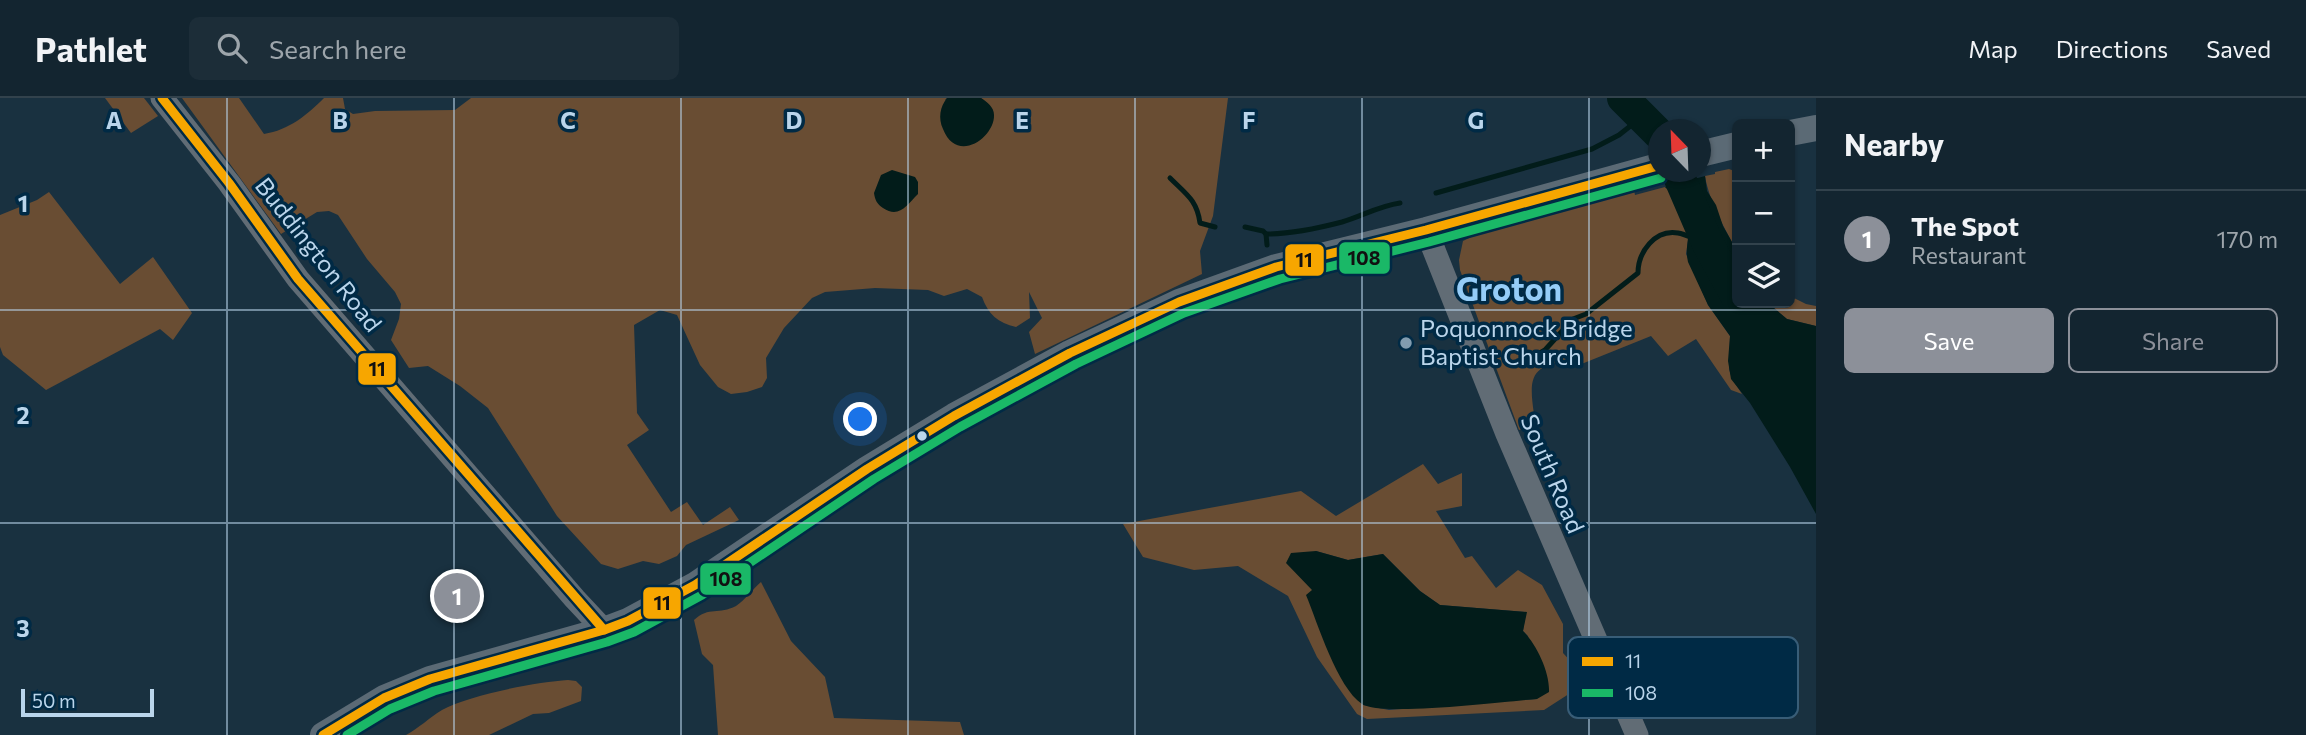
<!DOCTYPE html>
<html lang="en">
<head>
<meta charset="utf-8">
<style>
  :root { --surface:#132530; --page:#1c2d38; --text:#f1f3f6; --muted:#9da5ab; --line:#32424c; --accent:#8c9099 }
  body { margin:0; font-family:Commissioner,sans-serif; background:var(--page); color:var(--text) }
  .controls { position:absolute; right:21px; top:21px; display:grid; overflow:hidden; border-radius:10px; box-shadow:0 2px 5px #0004 }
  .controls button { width:63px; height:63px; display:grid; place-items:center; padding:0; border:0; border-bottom:2px solid var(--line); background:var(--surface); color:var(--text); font:35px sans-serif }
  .compass { position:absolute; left:1648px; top:21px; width:63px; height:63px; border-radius:50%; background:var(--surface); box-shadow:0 2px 5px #0004; rotate:337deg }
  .scale { position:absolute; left:21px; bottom:18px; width:133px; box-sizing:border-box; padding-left:7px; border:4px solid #bad5eb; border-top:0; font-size:19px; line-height:24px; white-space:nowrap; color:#bad5eb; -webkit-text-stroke:5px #002a45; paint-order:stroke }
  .you { position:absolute; left:861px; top:322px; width:24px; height:24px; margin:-18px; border:5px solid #fff; border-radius:50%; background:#1a73e8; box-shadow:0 0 0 10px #1a73e833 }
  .badge { display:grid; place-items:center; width:46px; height:46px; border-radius:50%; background:var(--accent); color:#fff; font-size:23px; font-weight:700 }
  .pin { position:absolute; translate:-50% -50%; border:4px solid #fff; box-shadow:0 2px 7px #0006 }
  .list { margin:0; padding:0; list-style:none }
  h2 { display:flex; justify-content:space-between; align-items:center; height:91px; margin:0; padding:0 28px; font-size:30px }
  h2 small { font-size:23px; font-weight:400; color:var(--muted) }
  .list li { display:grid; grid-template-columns:46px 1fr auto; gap:21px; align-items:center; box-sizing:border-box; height:98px; padding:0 28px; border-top:2px solid var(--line) }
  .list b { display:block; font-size:26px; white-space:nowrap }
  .list p { margin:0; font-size:23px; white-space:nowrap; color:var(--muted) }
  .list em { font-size:23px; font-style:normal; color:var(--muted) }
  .actions { display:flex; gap:14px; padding:21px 28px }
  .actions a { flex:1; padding:16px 0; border:2px solid var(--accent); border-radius:10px; text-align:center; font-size:24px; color:var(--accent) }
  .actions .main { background:var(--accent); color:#fff }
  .icon { flex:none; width:38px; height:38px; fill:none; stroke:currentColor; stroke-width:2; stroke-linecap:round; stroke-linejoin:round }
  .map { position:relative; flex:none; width:1816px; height:637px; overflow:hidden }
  header { display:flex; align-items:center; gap:42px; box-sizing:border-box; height:98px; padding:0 35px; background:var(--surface); border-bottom:2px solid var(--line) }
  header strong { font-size:33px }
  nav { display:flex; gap:38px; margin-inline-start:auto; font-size:24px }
  .search { width:490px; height:63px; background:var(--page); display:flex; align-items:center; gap:18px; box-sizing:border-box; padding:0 24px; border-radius:10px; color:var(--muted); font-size:26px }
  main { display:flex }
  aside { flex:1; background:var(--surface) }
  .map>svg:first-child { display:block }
  .green { fill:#694d33; fill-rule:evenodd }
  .water { fill:#021c1a }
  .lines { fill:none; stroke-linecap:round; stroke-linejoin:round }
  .stream { stroke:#021c1a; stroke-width:5 }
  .river { stroke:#021c1a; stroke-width:32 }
  .secondary { stroke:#616c75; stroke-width:23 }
  .primary { stroke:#5b6a75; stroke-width:26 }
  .bus-1-casing { stroke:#002a45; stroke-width:14 }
  .bus-2-casing { stroke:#002a45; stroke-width:14 }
  .bus-1 { stroke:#f7a600; stroke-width:9 }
  .bus-2 { stroke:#1ab867; stroke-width:9 }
  .grid { fill:none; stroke:#bad5eb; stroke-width:2; stroke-opacity:0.55 }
  .poi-dot { fill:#829caf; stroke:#002a45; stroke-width:2.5 }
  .bus-dot { fill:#bad5eb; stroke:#002a45; stroke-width:2.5 }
  .labels { text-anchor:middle; stroke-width:7; stroke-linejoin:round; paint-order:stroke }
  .street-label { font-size:24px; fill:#bad5eb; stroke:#002a45 }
  .poi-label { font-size:24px; fill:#bad5eb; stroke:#002a45; text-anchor:start }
  .district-label { font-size:32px; font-weight:bold; fill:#95cdf8; stroke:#002a45 }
  .key { fill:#002a45; stroke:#385d77; stroke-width:2 }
  .key-label { font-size:19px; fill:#bad5eb }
  .grid-label { font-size:23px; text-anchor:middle; font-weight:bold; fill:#bad5eb; stroke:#002a45; stroke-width:7; stroke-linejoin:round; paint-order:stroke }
  .line-badge { stroke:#002a45; stroke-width:2.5 }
  .pale-badge-label { font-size:19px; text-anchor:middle; font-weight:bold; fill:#111 }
</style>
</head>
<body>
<header>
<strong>Pathlet</strong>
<div class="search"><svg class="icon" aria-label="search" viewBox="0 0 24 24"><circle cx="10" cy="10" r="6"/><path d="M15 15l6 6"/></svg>Search here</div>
<nav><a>Map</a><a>Directions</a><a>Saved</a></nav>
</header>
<main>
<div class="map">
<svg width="1816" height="637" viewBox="0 0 1816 637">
  <rect width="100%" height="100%" fill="#193140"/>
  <!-- green -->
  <g class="green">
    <path d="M105 0H144L158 18 131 35Z"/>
    <path d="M182 0H239L264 36C289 32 307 17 324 0H343L345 11 353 16 375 13 455 12 471 0H947L945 2 990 30C995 15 993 9 981 0H1228L1213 118 1200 153 1202 176 1035 256 1029 234 1042 220 1029 194 1030 220 1016 229C998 225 988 216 982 199L967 191 944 198 928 192 875 190 825 194 812 200 784 230 766 260 767 280 762 289 747 294 731 296 718 289 700 267 677 217 660 212 634 227 637 315 649 332 627 347 671 414 687 404 703 427 730 409 739 422 686 447 677 458 659 466 643 463 618 471 601 466 557 418 488 310 460 288 428 268 409 270 391 242 399 221 401 206 395 194 367 161 338 117 329 113 317 114 281 136Z"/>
    <path d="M1729 71 1737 74V153C1725 131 1709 103 1705 78L1715 76V74Z"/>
    <path d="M1665 89 1679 100 1686 115 1689 136 1686 156 1708 207 1730 238 1729 271 1732 281 1742 296 1731 292 1696 241 1668 258 1651 238 1579 267 1573 261C1532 268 1528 276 1534 316L1526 330 1519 332 1460 172 1459 162 1463 143 1495 127 1634 92 1635 97Z"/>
    <path d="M49 94 120 186 153 159 192 215 173 242 160 231 46 292 3 257 0 249V117L37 102Z"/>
    <path d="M1790 198 1806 206 1816 208V228L1787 221 1768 205H1790Z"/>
    <path d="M1423 366 1438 386 1462 375V408L1436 413 1465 460 1472 458 1496 490 1518 472 1542 487 1563 526V555L1589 583 1544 612 1367 621 1357 616 1317 559 1288 498 1238 468 1194 472 1143 459 1123 426 1301 393 1336 418ZM1316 453 1348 462 1383 456 1420 493 1440 507 1526 514 1523 533 1528 538 1537 601 1389 612 1363 607 1312 493Z"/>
    <path d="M761 484 791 543 825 579 834 620 960 624 964 637H718L713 567 702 556 694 522C709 508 719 517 736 508 745 502 753 491 761 484Z"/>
    <path d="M568 582 576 583 582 589 581 603 549 615 533 616 489 637H406C419 630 429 620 442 612 469 597 536 584 568 582Z"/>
  </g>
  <!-- water -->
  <g class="water">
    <path d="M947 0H981C987 4 994 9 994 17 995 39 957 67 943 31 938 20 940 9 947 0Z"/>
    <path d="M892 72 915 79 918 84V96C907 107 899 121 883 110 877 106 875 102 874 95L881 77Z"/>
    <path d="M1705 78 1707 93 1716 107 1723 128 1737 153V205H1768L1787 221 1816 228V416L1790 369 1750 305 1731 281 1728 263 1730 238 1708 207 1688 164C1686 155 1687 149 1688 140 1691 118 1681 102 1665 89Z"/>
    <path d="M1316 453 1348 462 1383 456 1420 493 1440 507 1527 514 1523 533C1537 547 1550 575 1549 594L1537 601C1508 603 1381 619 1362 606 1337 589 1318 526 1306 497L1312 492 1286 465 1291 455Z"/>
  </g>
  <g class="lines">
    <!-- stream -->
    <g class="stream">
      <path d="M1170 80C1186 96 1197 102 1200 125L1215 129"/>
      <path d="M1436 95 1592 51 1619 37 1643 18"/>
      <path d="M1245 129 1263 133 1266 136C1290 136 1319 130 1342 124 1362 118 1379 108 1400 105"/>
      <path d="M1266 136 1267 147"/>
      <path d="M1533 259 1545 252 1573 221 1586 216 1638 175C1638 154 1655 131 1678 135 1684 136 1690 139 1695 141"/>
    </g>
    <!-- river -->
    <g class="river">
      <path d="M1623 0 1658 35"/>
      <path d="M1677 74 1708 146 1737 199"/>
    </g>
    <!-- secondary -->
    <g class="secondary">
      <path d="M162 0 229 85 298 181 575 501 604 532"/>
      <path d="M1426 132 1507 336 1637 637"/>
    </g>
    <!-- primary -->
    <g class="primary">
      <path d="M1790 35 1816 30"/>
      <path d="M1700 56 1737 47"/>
      <path d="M323 637 384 600 430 581 604 532 628 523 695 487 867 371 954 318 1070 255 1179 204 1276 169 1426 132 1658 68"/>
    </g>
    <!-- bus-1 casing -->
    <g class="bus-1-casing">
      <g id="bus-1">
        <path d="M162 0 229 85 298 181 604 532"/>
        <path d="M323 637 384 600 430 581 604 532 628 523 695 487 867 371 954 318 1070 255 1179 204 1276 169 1426 132 1658 68"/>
      </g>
    </g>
    <!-- bus-2 casing -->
    <g class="bus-2-casing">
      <path id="bus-2" d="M347 637 390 611 434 593 607 544 634 534 702 497 874 381 960 329 1076 266 1184 215 1280 181 1429 144 1661 80"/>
    </g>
    <!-- bus-1 -->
    <use href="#bus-1" class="bus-1"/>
    <!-- bus-2 -->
    <use href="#bus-2" class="bus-2"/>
  </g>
  <!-- grid -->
  <path class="grid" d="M227 0V637M454 0V637M681 0V637M908 0V637M1135 0V637M1362 0V637M1589 0V637M0 212H1816M0 425H1816"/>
  <!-- markers -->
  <circle class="poi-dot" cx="1406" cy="245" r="7"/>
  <circle class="bus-dot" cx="922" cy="338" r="6"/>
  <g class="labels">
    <!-- street labels -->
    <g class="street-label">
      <text transform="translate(318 157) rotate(52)" y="8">Buddington Road</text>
      <text transform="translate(1552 376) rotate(67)" y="8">South Road</text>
    </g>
    <!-- poi labels -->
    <g class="poi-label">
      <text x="1420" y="239">Poquonnock Bridge<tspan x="1420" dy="28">Baptist Church</tspan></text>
    </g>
    <!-- district labels -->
    <g class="district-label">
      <text x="1509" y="203">Groton</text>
    </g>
  </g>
  <!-- legend -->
  <rect x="1568" y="539" width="230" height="81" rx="10" class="key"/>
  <rect x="1582" y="559" width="31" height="9" fill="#f7a600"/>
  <rect x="1582" y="591" width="31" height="8" fill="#1ab867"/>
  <g class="key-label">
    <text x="1625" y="570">11</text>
    <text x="1625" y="602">108</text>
  </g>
  <g class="grid-label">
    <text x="114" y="31">A</text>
    <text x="340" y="31">B</text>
    <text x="568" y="31">C</text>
    <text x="794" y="31">D</text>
    <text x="1022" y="31">E</text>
    <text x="1249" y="31">F</text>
    <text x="1476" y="31">G</text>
    <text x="23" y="114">1</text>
    <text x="23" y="326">2</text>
    <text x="23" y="539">3</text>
  </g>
  <g class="line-badge">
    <rect x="1338" y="143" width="53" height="34" rx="7" fill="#1ab867"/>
    <rect x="1284" y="145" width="41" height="34" rx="7" fill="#f7a600"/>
    <rect x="357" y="254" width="40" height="34" rx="7" fill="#f7a600"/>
    <rect x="699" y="464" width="53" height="34" rx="7" fill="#1ab867"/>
    <rect x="642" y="488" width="40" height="34" rx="7" fill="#f7a600"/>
  </g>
  <g class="pale-badge-label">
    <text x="1364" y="167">108</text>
    <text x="1304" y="169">11</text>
    <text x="377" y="278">11</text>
    <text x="726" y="488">108</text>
    <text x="662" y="512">11</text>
  </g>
</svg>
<div class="controls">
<button>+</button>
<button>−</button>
<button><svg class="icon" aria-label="layers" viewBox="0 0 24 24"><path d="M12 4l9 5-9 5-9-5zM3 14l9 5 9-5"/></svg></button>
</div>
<svg class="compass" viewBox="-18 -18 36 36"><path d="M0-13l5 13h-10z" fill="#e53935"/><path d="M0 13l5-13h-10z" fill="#9da5ab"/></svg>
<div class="scale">50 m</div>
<div class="you"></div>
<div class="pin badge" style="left:457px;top:498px">1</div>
</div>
<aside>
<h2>Nearby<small></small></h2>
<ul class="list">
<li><span class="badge">1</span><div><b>The Spot</b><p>Restaurant</p></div><em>170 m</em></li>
</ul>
<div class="actions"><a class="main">Save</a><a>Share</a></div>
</aside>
</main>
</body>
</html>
